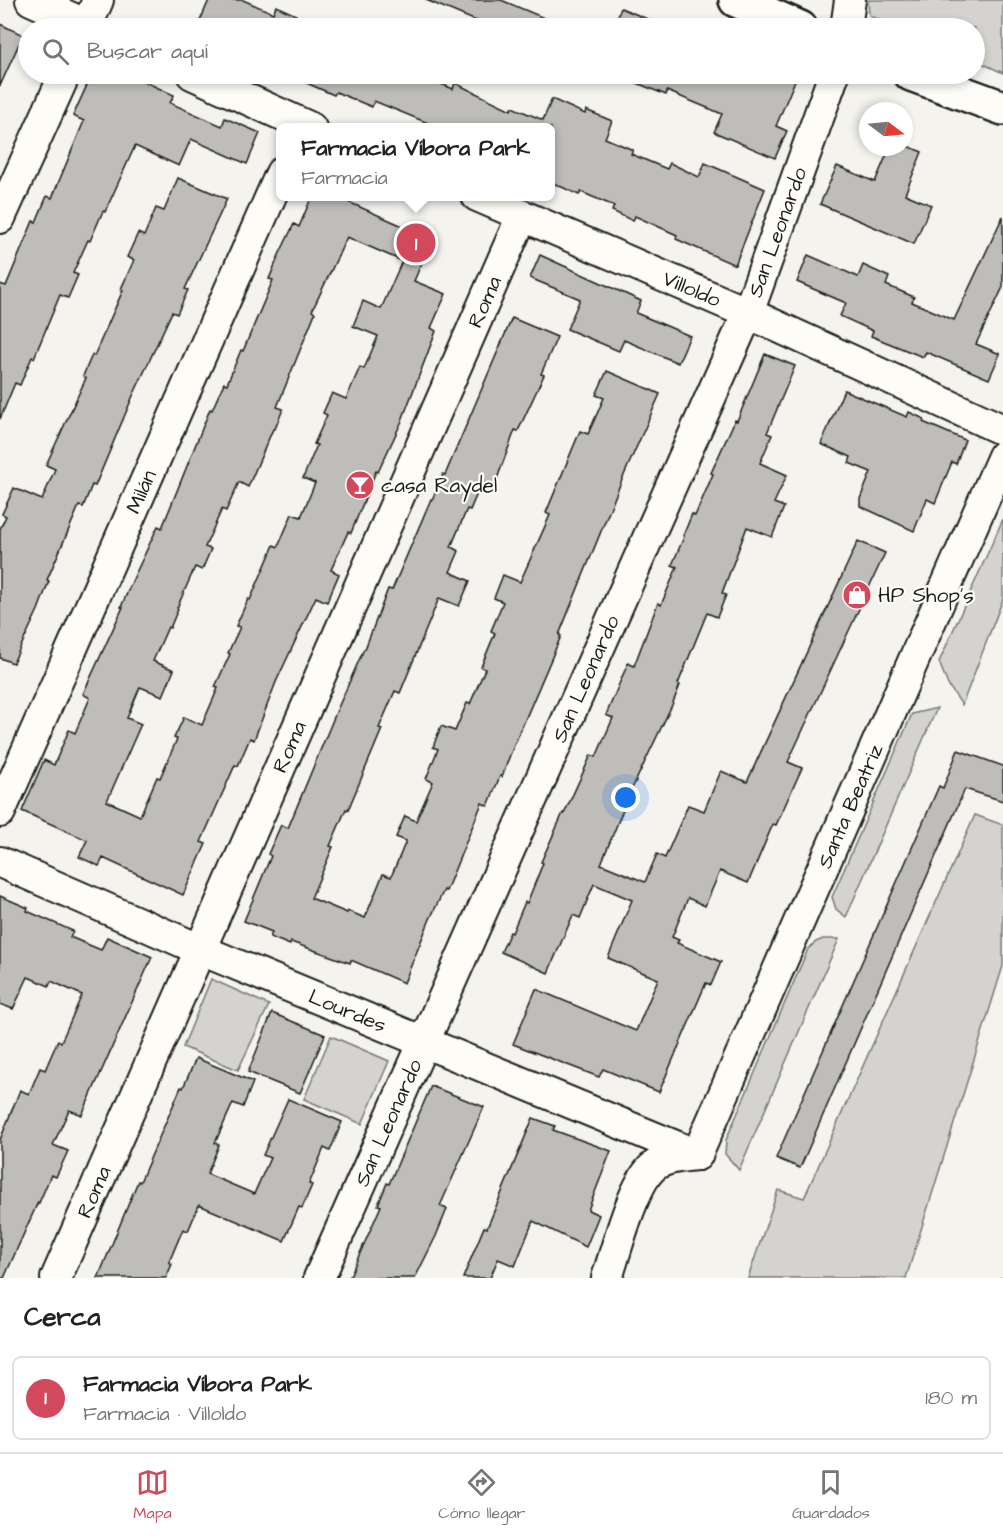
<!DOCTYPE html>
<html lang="es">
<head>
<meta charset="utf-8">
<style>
  :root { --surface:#fff; --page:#f6f6f6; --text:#222; --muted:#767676; --line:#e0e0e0; --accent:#d1495b }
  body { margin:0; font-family:"Architects Daughter",sans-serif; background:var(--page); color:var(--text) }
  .compass { position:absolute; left:859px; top:102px; width:54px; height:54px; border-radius:50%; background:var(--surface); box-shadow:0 3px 9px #0003; rotate:106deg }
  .you { position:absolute; left:626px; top:798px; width:21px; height:21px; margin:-15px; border:4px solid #fff; border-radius:50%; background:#1a73e8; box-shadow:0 0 0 9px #1a73e833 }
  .badge { display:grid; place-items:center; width:39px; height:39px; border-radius:50%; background:var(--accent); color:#fff; font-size:20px; font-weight:700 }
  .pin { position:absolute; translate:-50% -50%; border:3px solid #fff; box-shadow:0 2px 6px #0006 }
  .popup { position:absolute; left:276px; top:123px; width:279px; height:78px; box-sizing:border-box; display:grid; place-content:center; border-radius:9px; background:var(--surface); filter:drop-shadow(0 2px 4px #0005); font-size:20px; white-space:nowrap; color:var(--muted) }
  .popup b { font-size:22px; color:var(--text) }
  .popup::after { content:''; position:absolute; left:50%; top:100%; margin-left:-12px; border:12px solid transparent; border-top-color:var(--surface) }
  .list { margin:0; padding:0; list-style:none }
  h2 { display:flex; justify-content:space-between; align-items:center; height:78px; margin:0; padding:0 24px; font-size:26px }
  h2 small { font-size:20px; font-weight:400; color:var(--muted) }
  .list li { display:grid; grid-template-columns:39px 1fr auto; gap:18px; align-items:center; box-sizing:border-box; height:84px; margin:0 12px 12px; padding:0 12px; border:2px solid var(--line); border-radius:9px }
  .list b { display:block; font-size:22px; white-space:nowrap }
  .list p { margin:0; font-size:20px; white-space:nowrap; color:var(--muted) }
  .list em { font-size:20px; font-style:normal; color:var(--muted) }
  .icon { flex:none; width:33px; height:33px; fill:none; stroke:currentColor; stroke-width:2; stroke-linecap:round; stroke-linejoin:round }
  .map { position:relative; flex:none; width:1003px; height:1278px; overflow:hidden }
  .search { position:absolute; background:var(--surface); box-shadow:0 3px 9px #0003; left:18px; right:18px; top:18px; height:66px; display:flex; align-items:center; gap:15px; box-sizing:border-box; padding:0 21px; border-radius:33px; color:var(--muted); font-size:22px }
  .sheet { height:174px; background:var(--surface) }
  nav { display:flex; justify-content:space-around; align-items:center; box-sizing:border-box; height:84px; border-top:2px solid var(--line); background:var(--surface); font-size:16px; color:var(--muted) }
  nav a { display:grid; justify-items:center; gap:3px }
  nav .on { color:var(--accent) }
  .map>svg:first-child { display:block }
  .green { fill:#d4d3cf; stroke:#787876; stroke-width:1.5 }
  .building { fill:#bebdba; stroke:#1c1c1c; stroke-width:1.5; fill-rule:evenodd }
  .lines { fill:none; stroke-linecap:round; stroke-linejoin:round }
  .minor-casing { stroke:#1c1c1c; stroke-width:34 }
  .major-casing { stroke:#1c1c1c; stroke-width:38 }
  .minor { stroke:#fdfcf7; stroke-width:30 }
  .major { stroke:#fdfcf7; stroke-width:33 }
  .rail { stroke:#1c1c1c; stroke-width:4.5; stroke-dasharray:9 4.5; stroke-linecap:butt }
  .labels { text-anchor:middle; stroke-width:4.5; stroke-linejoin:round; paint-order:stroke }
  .street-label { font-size:21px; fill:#1c1c1c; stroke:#fdfcf7 }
  .poi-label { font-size:21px; fill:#1c1c1c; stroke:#fdfcf7; text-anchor:start }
</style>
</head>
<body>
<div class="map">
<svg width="1003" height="1278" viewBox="0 0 1003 1278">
  <rect width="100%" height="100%" fill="#f4f3ee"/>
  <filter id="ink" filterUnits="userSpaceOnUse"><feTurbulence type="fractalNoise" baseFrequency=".0167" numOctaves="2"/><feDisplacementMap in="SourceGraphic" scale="12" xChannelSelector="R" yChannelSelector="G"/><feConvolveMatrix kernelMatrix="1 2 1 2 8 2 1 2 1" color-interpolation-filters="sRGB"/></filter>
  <g filter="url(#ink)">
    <!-- green -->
    <g class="green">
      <path d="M868 0H1003V73L975 60 974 28H902L869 16Z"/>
      <path d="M1003 519V599L962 705 948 685 939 662Z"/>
      <path d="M937 708 846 917 836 909 832 897 912 714Z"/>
      <path d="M975 815 1003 825V966L906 1278H748L778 1190 804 1198Z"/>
      <path d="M823 939H839L739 1170 725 1154 726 1140 808 949 816 942Z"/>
      <path d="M211 979 269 1005 238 1070 183 1047Z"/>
      <path d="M331 1036 389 1061 362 1124 304 1099Z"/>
    </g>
    <!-- building -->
    <g class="building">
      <path d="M209 0H243L273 13 276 6 296 15 292 22 306 28H197Z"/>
      <path d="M426 0H501L568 28H493Z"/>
      <path d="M621 8 669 28H613Z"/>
      <path d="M0 24 23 35 0 86Z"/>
      <path d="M92 74H146L143 81 174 95 170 103 222 126 225 118 260 133 247 164 191 139 179 166 135 146 105 212 103 211 90 241 88 240 73 273 78 275 68 298 60 295 34 358 32 357 20 385 15 383 0 419V284L6 286 33 221 36 222 47 196 52 198 84 121 73 116Z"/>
      <path d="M286 74H418L453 89 455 83 511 110 512 107 543 120 552 99 585 114 586 110 612 121 605 138 633 150 631 154 667 169 670 163 699 177 705 163 765 189 735 265 676 239 677 235 635 216 633 221 612 211 614 206 581 192 579 195 551 182V128H440L374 101 372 107 336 92 334 95Z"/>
      <path d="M615 74H786L796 78 776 126 787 131 775 158 714 132 722 114 667 91 666 95Z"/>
      <path d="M890 147H910L922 152 905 194 931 205 914 244 820 204 837 166 875 182Z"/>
      <path d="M178 178 227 199 185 289 188 290 177 314 172 312 132 398 95 486 92 485 83 507 79 506 47 580 49 581 38 610 13 663 0 658V529L6 516 2 514 14 488 42 500 55 469 46 465 86 378 83 376 92 355 94 356 123 290 121 289 134 260 127 257 138 233 144 236 156 208 164 211Z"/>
      <path d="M312 196H335L432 239 414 281 446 294 431 328 436 331 401 423 378 472 376 471 351 533 348 532 331 570 339 574 327 602 316 597 276 682 254 740 250 738 238 766 235 765 201 842 206 844 183 895 103 858 99 866 79 857 87 840 22 811 44 760 54 765 69 730 75 733 90 698 83 694 123 607H121L134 577 158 526 162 528 210 409 212 410 224 383 227 384 241 350 243 351 273 280 269 279 279 255 294 224 299 227ZM347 237 402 261 381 309 363 301 353 326 378 336 364 369 360 367 346 399 332 393 323 413 327 415 314 444 317 445 303 478 315 483 301 517 292 514 278 547 274 545 250 600 248 599 236 626 240 627 228 653 230 654 215 687 218 688 202 725 184 717 174 738 177 739 160 778 157 777 140 816 107 801 141 724 127 718 140 687 163 696 174 670 153 661 168 627 170 628 178 609 177 608 195 567 202 570 211 549 205 547 222 509 226 511 239 482 248 487 273 429H275L283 409 277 407 315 313 312 311Z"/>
      <path d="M1003 216V287L976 344 1000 354 989 379 926 352 923 357 871 336 873 331 840 316 846 303 797 282 808 255 858 277 863 265 889 277 886 285 914 297 912 302 954 320Z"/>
      <path d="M540 255 641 301 636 313 690 336 678 363 624 340 619 351 567 329 580 299 530 278Z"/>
      <path d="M512 318 557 337 541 374 544 375 518 431 515 430 494 487 482 482 470 510 467 509 451 547 459 551 450 572 470 581 459 606 439 598 400 693 395 691 379 728 382 729 348 810 346 809 330 846 333 847 311 898 347 913 348 911 365 918 383 874 391 877 406 841 396 837 405 816 416 821 433 782 426 779 438 749 433 747 441 726 455 731 467 703 470 704 485 669 481 667 495 633 491 631 503 602 494 598 503 575 520 582 550 515 546 513 580 431 588 434 604 398 596 395 607 371 660 394 621 482 559 635 561 636 510 755 502 777 500 776 488 806 482 803 446 891 444 890 430 919 404 983 351 960 350 963 291 942 290 945 270 937 272 932 244 921 271 856 268 854 281 825 288 828 337 710 364 649H365L388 589 392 590 431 499 432 500 443 474 445 475Z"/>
      <path d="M765 354 795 366 767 433 772 435 760 463 787 475 774 503 784 507 772 537 747 527 722 593 726 595 717 617 707 613 678 684 680 685 672 705 629 795 601 864 645 882 657 854 665 858 688 805 704 811 721 771 747 782 858 541 885 553 788 762 802 768 776 825 773 824 748 883 720 871 705 906 688 898 672 937 679 940 677 943 721 962 711 985 706 983 659 1092 603 1069 599 1077 513 1044 536 989 636 1031 658 979 608 958 632 900 594 884 580 918 573 915 548 973 501 952 510 932 512 933 525 902 527 903 543 863 541 862 563 813 564 814 591 755 596 757 613 718 606 715 628 663 634 666 658 603 661 605 677 567 672 565 684 537 683 536 692 514 695 516 713 474 711 473 735 420 737 421Z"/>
      <path d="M844 390 907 417 909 412 924 419 923 422 965 440 956 464 952 462 935 503 927 499 914 531 860 506V499L871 472 849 463 851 457 821 444Z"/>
      <path d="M958 750 1003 766V801L965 789 800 1168 776 1158 939 786 943 788Z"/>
      <path d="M0 896 28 908 27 911 73 931 70 937 101 950 107 937 152 957 82 1115 69 1110 53 1145 68 1151 56 1177 51 1175 39 1203 38 1202 4 1278H0V1140L20 1090 29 1094 40 1068 45 1070 58 1040 61 1042 82 995 51 981 49 986 28 977 13 1009 0 1004Z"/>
      <path d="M272 1013 325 1035 300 1093 248 1072Z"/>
      <path d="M196 1058 253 1082 243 1107 233 1103 215 1143 219 1145 207 1174 254 1194 270 1158 263 1155 288 1099 342 1122 330 1151 324 1148 309 1184 312 1185 302 1208 299 1207 284 1241 199 1205 188 1231 183 1229 169 1262 172 1264 166 1278H98L138 1181 140 1182 181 1087 183 1088Z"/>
      <path d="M431 1086 484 1107 440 1206 447 1209 436 1236 415 1278H349L381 1206 378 1205 387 1183 389 1184Z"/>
      <path d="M533 1118 555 1126 553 1130 611 1151 588 1210 599 1215 586 1247 533 1221 515 1266 498 1259 490 1278H463L484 1227 487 1228Z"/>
    </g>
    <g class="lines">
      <!-- minor casing -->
      <g class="minor-casing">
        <g id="minor">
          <path d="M31 0 94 28"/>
          <path d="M86 28 98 0"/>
          <path d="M846 28 850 0"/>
          <path d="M192 74 311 128"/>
          <path id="s1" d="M477 196 748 313 1003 430"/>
          <path d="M0 218 65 74"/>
          <path id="s2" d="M0 812 281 173"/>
          <path id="s3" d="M0 862 201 950 697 1155"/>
          <path id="s4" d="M697 1155 1003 456"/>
          <path id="s5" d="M56 1278 522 216"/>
          <path id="s6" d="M319 1278 748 313 834 74"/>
          <path d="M607 1278C616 1251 633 1184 653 1167 664 1157 682 1157 697 1155"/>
        </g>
      </g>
      <!-- major casing -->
      <g class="major-casing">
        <g id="major">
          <path d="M736 0 800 28"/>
          <path d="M911 74 1003 108"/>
        </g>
      </g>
      <!-- minor -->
      <use href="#minor" class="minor"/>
      <!-- major -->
      <use href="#major" class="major"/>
      <!-- rail -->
      <path class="rail" d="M1003 1278V1277"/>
    </g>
  </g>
  <!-- icons -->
  <defs>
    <g id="bar-disc" transform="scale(1.5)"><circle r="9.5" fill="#d1495b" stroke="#fdfcf7"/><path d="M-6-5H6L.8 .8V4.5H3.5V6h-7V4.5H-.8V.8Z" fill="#fff"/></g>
    <g id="shop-disc" transform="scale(1.5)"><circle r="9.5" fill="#d1495b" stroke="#fdfcf7"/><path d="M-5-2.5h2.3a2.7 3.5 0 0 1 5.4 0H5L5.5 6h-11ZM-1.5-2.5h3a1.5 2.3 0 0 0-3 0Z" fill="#fff"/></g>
  </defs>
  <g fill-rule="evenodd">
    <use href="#bar-disc" x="360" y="485"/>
    <use href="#shop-disc" x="857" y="595"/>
  </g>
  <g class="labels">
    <!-- street labels -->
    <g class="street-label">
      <text dy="7" stroke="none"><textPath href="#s6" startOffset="1142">San Leonardo</textPath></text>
      <text dy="7" stroke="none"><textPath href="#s1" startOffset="234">Villoldo</textPath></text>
      <text dy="7" stroke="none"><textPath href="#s5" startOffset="1066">Roma</textPath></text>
      <text dy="7" stroke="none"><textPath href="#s2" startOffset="350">Milán</textPath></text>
      <text dy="7" stroke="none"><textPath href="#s6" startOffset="656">San Leonardo</textPath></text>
      <text dy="7" stroke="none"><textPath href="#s5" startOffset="580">Roma</textPath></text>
      <text dy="7" stroke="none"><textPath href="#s4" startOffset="381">Santa Beatriz</textPath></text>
      <text dy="7" stroke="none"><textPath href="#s3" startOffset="378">Lourdes</textPath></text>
      <text dy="7" stroke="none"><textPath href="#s6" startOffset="170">San Leonardo</textPath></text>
      <text dy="7" stroke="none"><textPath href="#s5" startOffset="94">Roma</textPath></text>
    </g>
    <!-- poi labels -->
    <g class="poi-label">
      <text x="381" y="492">casa Raydel</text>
      <text x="878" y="602">HP Shop's</text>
    </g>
  </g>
</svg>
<svg class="compass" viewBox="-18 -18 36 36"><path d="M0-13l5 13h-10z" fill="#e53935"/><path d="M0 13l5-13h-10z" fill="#767676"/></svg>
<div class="you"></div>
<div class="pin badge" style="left:416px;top:243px">1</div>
<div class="popup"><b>Farmacia Víbora Park</b>Farmacia</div>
<div class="search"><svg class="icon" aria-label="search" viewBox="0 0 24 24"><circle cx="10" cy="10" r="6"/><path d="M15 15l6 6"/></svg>Buscar aquí</div>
</div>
<section class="sheet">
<h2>Cerca<small></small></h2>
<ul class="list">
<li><span class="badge">1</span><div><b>Farmacia Víbora Park</b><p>Farmacia · Villoldo</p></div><em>180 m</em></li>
</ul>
</section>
<nav>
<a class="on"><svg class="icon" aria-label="map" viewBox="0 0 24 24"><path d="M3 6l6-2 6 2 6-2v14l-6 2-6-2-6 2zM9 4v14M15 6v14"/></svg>Mapa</a>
<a><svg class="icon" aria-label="directions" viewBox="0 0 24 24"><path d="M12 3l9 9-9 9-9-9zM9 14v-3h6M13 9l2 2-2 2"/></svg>Cómo llegar</a>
<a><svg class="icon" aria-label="saved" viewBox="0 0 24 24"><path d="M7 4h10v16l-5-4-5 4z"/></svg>Guardados</a>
</nav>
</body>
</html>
